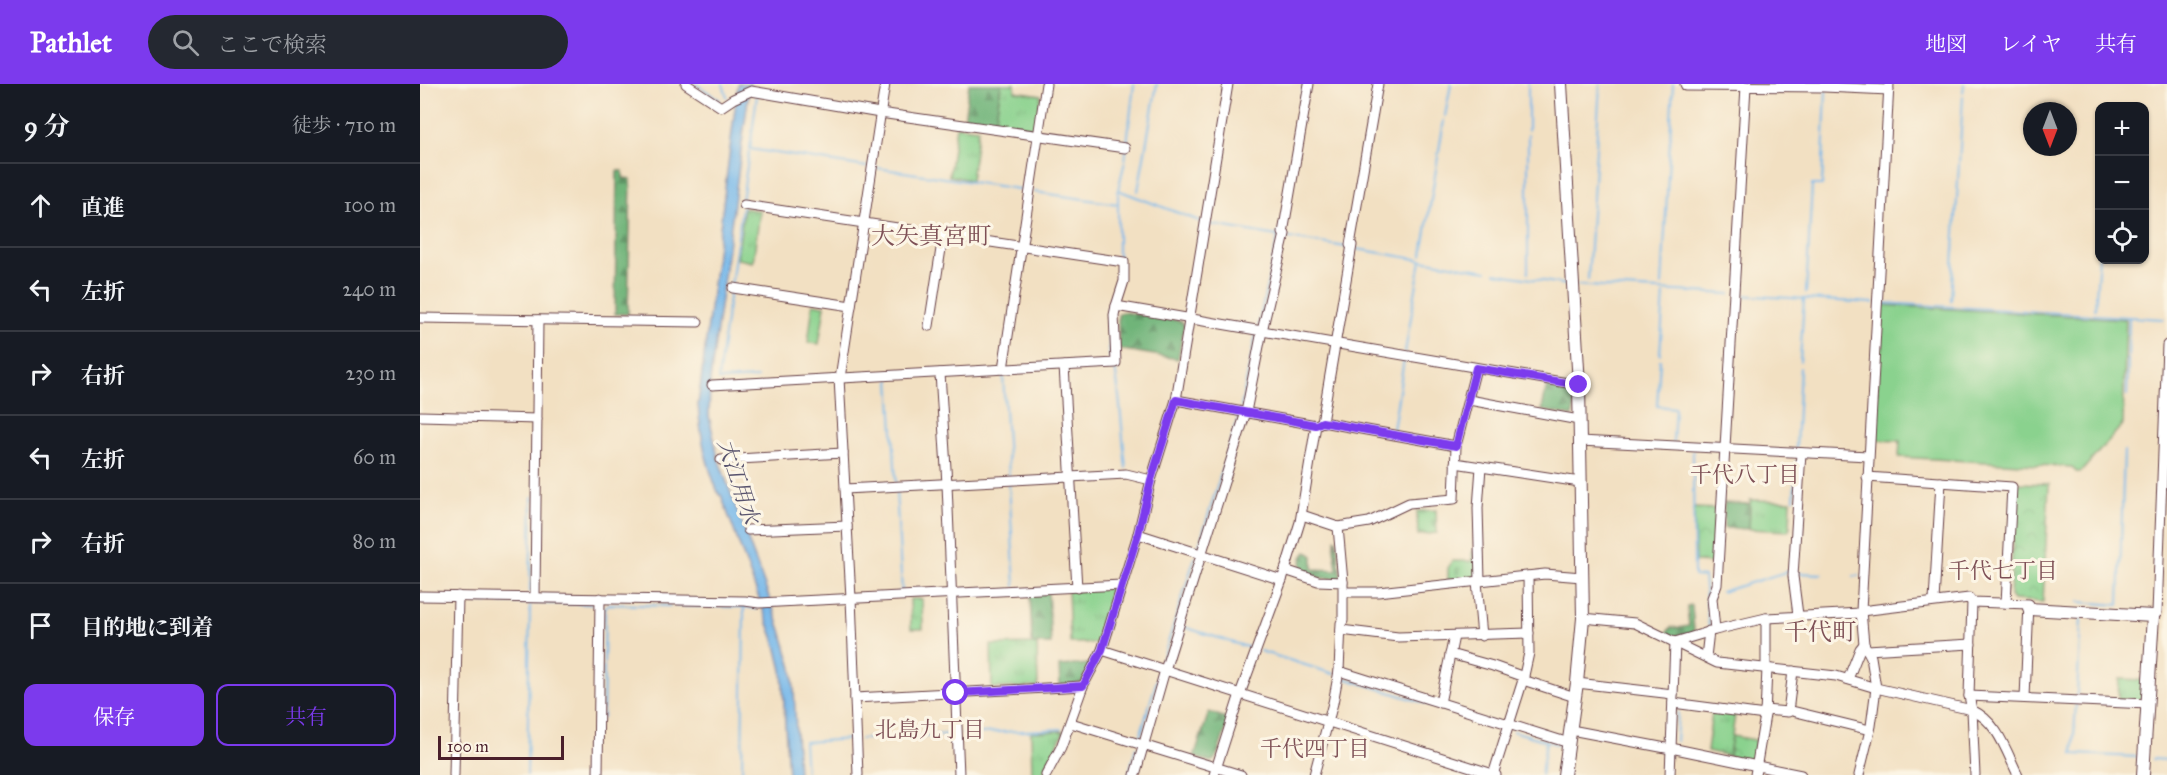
<!DOCTYPE html>
<html lang="ja">
<head>
<meta charset="utf-8">
<style>
  :root { --surface:#171b24; --page:#242831; --text:#f1f3f6; --muted:#9ea1a6; --line:#363941; --accent:#7c3aed }
  body { margin:0; font-family:"IM FELL Great Primer","Noto Serif JP",serif; background:var(--page); color:var(--text) }
  .controls { position:absolute; right:18px; top:18px; display:grid; overflow:hidden; border-radius:12px; box-shadow:0 2px 4px #0004 }
  .controls button { width:54px; height:54px; display:grid; place-items:center; padding:0; border:0; border-bottom:2px solid var(--line); background:var(--surface); color:var(--text); font:30px sans-serif }
  .compass { position:absolute; left:1603px; top:18px; width:54px; height:54px; border-radius:50%; background:var(--surface); box-shadow:0 2px 4px #0004; rotate:180deg }
  .scale { position:absolute; left:18px; bottom:15px; width:126px; box-sizing:border-box; padding-left:6px; border:3px solid #4a1f2b; border-top:0; font-size:16px; line-height:21px; white-space:nowrap; color:#4a1f2b; -webkit-text-stroke:4px #fcf5e5; paint-order:stroke }
  .stop { position:absolute; width:18px; height:18px; margin:-14px; border:4px solid #7c3aed; border-radius:50%; background:#fff }
  .stop.end { background:#7c3aed; border-color:#fff; box-shadow:0 2px 6px #0008 }
  .list { margin:0; padding:0; list-style:none }
  h2 { display:flex; justify-content:space-between; align-items:center; height:78px; margin:0; padding:0 24px; font-size:26px }
  h2 small { font-size:20px; font-weight:400; color:var(--muted) }
  .list li { display:grid; grid-template-columns:39px 1fr auto; gap:18px; align-items:center; box-sizing:border-box; height:84px; padding:0 24px; border-top:2px solid var(--line) }
  .list b { display:block; font-size:22px; white-space:nowrap }
  .list em { font-size:20px; font-style:normal; color:var(--muted) }
  .actions { display:flex; gap:12px; padding:18px 24px }
  .actions a { flex:1; padding:14px 0; border:2px solid var(--accent); border-radius:12px; text-align:center; font-size:21px; color:var(--accent) }
  .actions .main { background:var(--accent); color:#fff }
  .icon { flex:none; width:33px; height:33px; fill:none; stroke:currentColor; stroke-width:2; stroke-linecap:round; stroke-linejoin:round }
  .map { position:relative; flex:none; width:1747px; height:691px; overflow:hidden }
  header { display:flex; align-items:center; gap:36px; box-sizing:border-box; height:84px; padding:0 30px; background:var(--accent); color:#fff }
  header strong { font-size:28px }
  nav { display:flex; gap:33px; margin-inline-start:auto; font-size:21px }
  .search { width:420px; height:54px; background:var(--page); display:flex; align-items:center; gap:15px; box-sizing:border-box; padding:0 21px; border-radius:33px; color:var(--muted); font-size:22px }
  main { display:flex }
  aside { flex:1; background:var(--surface) }
  .map>svg:first-child { display:block }
  .grass { fill:url(#grass-tufts); stroke:#6a785c; stroke-width:1.5 }
  .forest { fill:url(#forest-firs); stroke:#5c6a52; stroke-width:1.5 }
  .cemetery { fill:url(#cemetery-stones); stroke:#6a785c; stroke-width:1.5 }
  .park { fill:url(#park-crowns); stroke:#6a785c; stroke-width:1.5 }
  .pitch { fill:#8ad28e; stroke:#6a785c; stroke-width:1.5 }
  .water { fill:#75b7ea; stroke:#606b8a; stroke-width:1.5 }
  .lines { fill:none; stroke-linecap:round; stroke-linejoin:round }
  .stream { stroke:#75b7ea; stroke-width:2 }
  .minor-casing { stroke:#633c42; stroke-width:11 }
  .tertiary-casing { stroke:#633c42; stroke-width:14 }
  .minor { stroke:#fff; stroke-width:9 }
  .tertiary { stroke:#fff; stroke-width:12 }
  .route { stroke:#7c3aed; stroke-width:8 }
  .labels { text-anchor:middle; stroke-width:6; stroke-linejoin:round; paint-order:stroke }
  .neighbourhood-label { font-size:22px; fill:#7e5056; stroke:#fcf5e5 }
  .water-label { font-size:22px; font-style:italic; fill:#59546e; stroke:#fcf5e5 }
  .quarter-label { font-size:24px; fill:#7e5056; stroke:#fcf5e5 }
</style>
</head>
<body>
<header>
<strong>Pathlet</strong>
<div class="search"><svg class="icon" aria-label="search" viewBox="0 0 24 24"><circle cx="10" cy="10" r="6"/><path d="M15 15l6 6"/></svg>ここで検索</div>
<nav><a>地図</a><a>レイヤ</a><a>共有</a></nav>
</header>
<main>
<aside>
<h2>9 分<small>徒歩 · 710 m</small></h2>
<ul class="list">
<li><svg class="icon" aria-label="ahead" viewBox="0 0 24 24"><path d="M12 20V5M6 11l6-6 6 6"/></svg><div><b>直進</b></div><em>100 m</em></li>
<li><svg class="icon" aria-label="left" viewBox="0 0 24 24"><path d="M17 20v-9H6M10 6l-5 5 5 5"/></svg><div><b>左折</b></div><em>240 m</em></li>
<li><svg class="icon" aria-label="right" viewBox="0 0 24 24"><path d="M7 20v-9h11M14 6l5 5-5 5"/></svg><div><b>右折</b></div><em>230 m</em></li>
<li><svg class="icon" aria-label="left" viewBox="0 0 24 24"><path d="M17 20v-9H6M10 6l-5 5 5 5"/></svg><div><b>左折</b></div><em>60 m</em></li>
<li><svg class="icon" aria-label="right" viewBox="0 0 24 24"><path d="M7 20v-9h11M14 6l5 5-5 5"/></svg><div><b>右折</b></div><em>80 m</em></li>
<li><svg class="icon" aria-label="arrive" viewBox="0 0 24 24"><path d="M6 21V4h12l-3 4 3 4H6"/></svg><div><b>目的地に到着</b></div></li>
</ul>
<div class="actions"><a class="main">保存</a><a>共有</a></div>
</aside>
<div class="map">
<svg width="1747" height="691" viewBox="0 0 1747 691">
  <defs>
    <pattern id="grass-tufts" width="24" height="20" patternUnits="userSpaceOnUse" patternTransform="scale(1.5)"><rect width="24" height="20" fill="#8ad28e"/><path d="M3 7l-1-3M5 7V3M7 7l1-3M15 17l-1-3M17 17v-4M19 17l1-3" fill="none" stroke="#79b47b"/></pattern>
    <pattern id="forest-firs" width="22" height="20" patternUnits="userSpaceOnUse" patternTransform="scale(1.5)"><rect width="22" height="20" fill="#6fb479"/><path d="M5 1l3.5 6h-7zM16 11l3.5 6h-7z" fill="#5d9263"/></pattern>
    <pattern id="cemetery-stones" width="16" height="16" patternUnits="userSpaceOnUse" patternTransform="scale(1.5)"><rect width="16" height="16" fill="#8ad28e"/><path d="M2 7V4a2 2 0 0 1 4 0v3zM10 15v-3a2 2 0 0 1 4 0v3z" fill="#79b47b"/></pattern>
    <pattern id="park-crowns" width="20" height="18" patternUnits="userSpaceOnUse" patternTransform="scale(1.5)"><rect width="20" height="18" fill="#8ad28e"/><path d="M2 6a3 3 0 1 1 6 0M12 15a3 3 0 1 1 6 0" fill="none" stroke="#79b47b"/></pattern>
  </defs>
  <rect width="100%" height="100%" fill="#fcf5e5"/>
  <filter id="ink" filterUnits="userSpaceOnUse"><feTurbulence type="fractalNoise" baseFrequency=".0167" numOctaves="2"/><feDisplacementMap in="SourceGraphic" scale="12" xChannelSelector="R" yChannelSelector="G"/><feConvolveMatrix kernelMatrix="1 2 1 2 8 2 1 2 1" color-interpolation-filters="sRGB"/></filter>
  <filter id="wash" filterUnits="userSpaceOnUse"><feTurbulence type="fractalNoise" baseFrequency=".008" numOctaves="4" result="noise"/><feDisplacementMap in="SourceGraphic" scale="24" xChannelSelector="R" yChannelSelector="G"/><feGaussianBlur stdDeviation="1.35" result="paint"/><feColorMatrix in="noise" values="0 0 0 0 0 0 0 0 0 0 0 0 0 0 0 0 0 1.4 0 .05"/><feComposite in="paint" operator="in"/></filter>
  <g filter="url(#wash)">
    <rect width="100%" height="100%" fill="#f2e0c2"/>
    <!-- grass -->
    <g class="grass">
      <path d="M581 0H595V7L621 11 616 43 612 46 575 40Z"/>
      <path d="M536 42 558 45 551 96 529 92Z"/>
      <path d="M324 124 340 127 333 178 317 175Z"/>
      <path d="M393 220 405 222 399 260 388 259Z"/>
      <path d="M1330 416 1371 417 1370 443 1368 447 1329 445Z"/>
      <path d="M694 504 697 508 681 559H650L648 506Z"/>
      <path d="M490 515H502L503 545H491Z"/>
      <path d="M617 560 618 603 572 604 571 561Z"/>
      <path d="M1699 595 1725 596 1724 612 1719 616 1698 615Z"/>
      <path d="M1292 628 1315 631 1309 672 1287 667Z"/>
      <path d="M644 647 622 691H612L611 648Z"/>
    </g>
    <!-- forest -->
    <g class="forest">
      <path d="M549 0H581L575 40 544 36Z"/>
      <path d="M197 87H203V94L211 95 208 230H195Z"/>
      <path d="M702 228 761 237 764 242 758 275 699 265 698 231Z"/>
      <path d="M1127 299 1149 303C1153 311 1156 324 1152 332L1122 326Z"/>
      <path d="M1304 419 1330 420 1329 445 1304 444Z"/>
      <path d="M916 454 921 494H900L883 489C880 482 880 472 887 468L893 472V485L917 486 914 464Z"/>
      <path d="M628 508 631 560H612L610 509Z"/>
      <path d="M1270 521 1272 522 1274 547C1267 554 1255 553 1246 550L1251 543 1259 544 1269 542 1267 523Z"/>
      <path d="M671 580 662 598 640 602 639 582Z"/>
      <path d="M789 628 809 635 796 675 791 678 774 673Z"/>
    </g>
    <!-- cemetery -->
    <g class="cemetery">
      <path d="M1016 426 1017 449 998 451 997 427Z"/>
      <path d="M1052 467H1057L1058 494 1028 497V484L1032 477H1052Z"/>
    </g>
    <!-- park -->
    <g class="park">
      <path d="M1596 399 1629 400 1623 518 1593 516 1590 512Z"/>
      <path d="M1274 424 1298 425 1295 479 1275 478Z"/>
      <path d="M1312 652 1336 656 1334 672 1329 676 1309 672Z"/>
    </g>
    <!-- pitch -->
    <path class="pitch" d="M1462 221 1706 235 1703 340 1661 388H1656L1652 383 1479 373 1480 357 1454 356Z"/>
    <!-- water -->
    <path class="water" d="M318 0H330L290 297 289 332 298 374 361 546 372 584 374 605 378 691H368L362 586 356 561 301 411H299C286 379 281 356 278 321Z"/>
    <g class="lines">
      <!-- stream -->
      <g class="stream">
        <path d="M276 0 300 16"/>
        <path d="M303 0 307 13"/>
        <path d="M1543 8 1544 0"/>
        <path d="M337 11 330 65 447 83"/>
        <path d="M1721 22 1722 20"/>
        <path d="M879 30 884 0"/>
        <path d="M1025 32 1031 0"/>
        <path d="M1108 46V0"/>
        <path d="M457 84 605 106"/>
        <path d="M698 106 705 77 714 0"/>
        <path d="M718 107 737 0"/>
        <path d="M615 108 698 120V106L782 138"/>
        <path d="M322 117 329 68"/>
        <path d="M789 140 857 152"/>
        <path d="M869 154 926 163"/>
        <path d="M937 165 1067 187"/>
        <path d="M1002 171 1024 36"/>
        <path d="M698 174V120"/>
        <path d="M1075 189 1148 201"/>
        <path d="M1108 189V51"/>
        <path d="M1168 196 1180 0"/>
        <path d="M311 201 322 123"/>
        <path d="M1157 201 1182 203"/>
        <path d="M1242 201 1253 0"/>
        <path d="M1184 203 1310 210"/>
        <path d="M310 206 298 296 337 294"/>
        <path d="M1386 209 1392 101H1402L1406 6"/>
        <path d="M1318 211 1453 219"/>
        <path d="M1531 217 1543 12"/>
        <path d="M1462 219 1744 235"/>
        <path d="M1675 225 1680 160"/>
        <path d="M838 242 859 148"/>
        <path d="M985 268 1001 176"/>
        <path d="M1240 270 1244 210"/>
        <path d="M690 276 688 225 698 195V182"/>
        <path d="M1240 276 1237 322 1255 324 1253 358"/>
        <path d="M1380 277 1384 215"/>
        <path d="M670 285 695 284C701 318 702 351 706 384"/>
        <path d="M583 291 589 393"/>
        <path d="M470 296 476 399"/>
        <path d="M1707 311 1709 233"/>
        <path d="M821 323 836 250"/>
        <path d="M973 346 984 275"/>
        <path d="M1376 364 1380 284"/>
        <path d="M1273 367 1274 492 1284 493 1289 542"/>
        <path d="M589 400 595 502"/>
        <path d="M476 406 482 508H479"/>
        <path d="M1374 415 1376 377"/>
        <path d="M778 465 819 331"/>
        <path d="M1378 489 1403 490"/>
        <path d="M1434 492H1438"/>
        <path d="M110 508 112 413"/>
        <path d="M1301 508 1369 487"/>
        <path d="M0 517 30 518"/>
        <path d="M46 518 172 520"/>
        <path d="M1659 518 1699 521 1704 367"/>
        <path d="M255 522 327 523 336 525"/>
        <path d="M764 543 833 565"/>
        <path d="M840 567 914 590"/>
        <path d="M741 581 775 473"/>
        <path d="M924 594 1082 643"/>
        <path d="M1258 611 1260 569"/>
        <path d="M1657 612 1661 534"/>
        <path d="M1656 620 1653 670 1719 673"/>
        <path d="M183 634 185 524 188 520 250 522"/>
        <path d="M1093 647 1143 662"/>
        <path d="M542 650 641 645"/>
        <path d="M441 655 534 650"/>
        <path d="M719 656 739 589"/>
        <path d="M1256 657 1258 628"/>
        <path d="M1733 675 1747 676"/>
        <path d="M107 691 110 522"/>
        <path d="M322 691 324 523"/>
        <path d="M386 691 384 658 432 655"/>
        <path d="M709 691 716 663"/>
        <path d="M1121 691 1126 658"/>
      </g>
    </g>
  </g>
  <g filter="url(#ink)">
    <g class="lines">
      <!-- minor casing -->
      <g class="minor-casing">
        <g id="minor">
          <path d="M266 0 301 23 313 15 331 7 460 29 705 64"/>
          <path d="M1265 0 1266 2 1404 3 1469 6"/>
          <path d="M324 121 704 178V197L696 222"/>
          <path d="M863 149 889 0"/>
          <path d="M930 161 958 0"/>
          <path d="M313 204 431 222"/>
          <path d="M0 234 278 238"/>
          <path d="M509 242 523 152"/>
          <path d="M644 282 657 504"/>
          <path d="M583 285 626 0"/>
          <path d="M520 289 527 400 539 691"/>
          <path d="M419 294 431 514 438 691"/>
          <path d="M420 294 465 0"/>
          <path d="M292 301 696 279 694 231 696 222 1159 301"/>
          <path d="M756 316 896 341 902 338 1036 362 1034 415 989 419 949 438 918 443 882 431"/>
          <path d="M1049 316 1159 336"/>
          <path d="M0 332 117 335"/>
          <path d="M902 338 932 161"/>
          <path d="M1160 357 1448 372"/>
          <path d="M1036 362 1056 284"/>
          <path d="M301 376 423 369"/>
          <path d="M1035 379 1160 398"/>
          <path d="M1447 393 1592 403 1586 519"/>
          <path d="M425 405 706 390 731 396"/>
          <path d="M918 443 923 498"/>
          <path d="M328 446 427 442"/>
          <path d="M718 450 862 496"/>
          <path d="M865 486 898 497 923 498V537L921 539 919 587 913 619 894 691"/>
          <path d="M1060 497 1058 424 1061 383"/>
          <path d="M1057 498 1062 552"/>
          <path d="M924 508H958L1125 490 1162 493"/>
          <path d="M0 512 325 517 339 519 702 501"/>
          <path d="M115 513 118 236"/>
          <path d="M1514 517 1521 398"/>
          <path d="M1552 518 1549 612 1552 626 1555 691"/>
          <path d="M1441 527 1549 514 1552 518 1609 520 1605 614"/>
          <path d="M1378 531 1373 492 1381 369"/>
          <path d="M1733 532 1737 529 1747 261"/>
          <path d="M1163 534 1215 539 1297 579 1416 592 1456 604 1552 626C1578 638 1586 667 1598 691"/>
          <path d="M1346 534V584"/>
          <path d="M921 546 978 553 1109 549"/>
          <path d="M1295 546 1292 514 1297 501 1326 2"/>
          <path d="M1255 558 1295 546 1346 534 1441 529"/>
          <path d="M682 566 1076 691"/>
          <path d="M1447 566 1551 560"/>
          <path d="M1030 570 1073 582 1104 593"/>
          <path d="M1286 573 1289 547"/>
          <path d="M919 587 1149 659"/>
          <path d="M1428 595 1440 565 1444 560"/>
          <path d="M1103 596 1155 613"/>
          <path d="M1157 599 1253 610"/>
          <path d="M1549 612 1728 620"/>
          <path d="M435 614 663 602"/>
          <path d="M1020 619 1034 552"/>
          <path d="M1253 619 1345 631"/>
          <path d="M1345 626 1368 628 1373 587"/>
          <path d="M1368 626 1450 646"/>
          <path d="M651 639 821 691"/>
          <path d="M1151 646 1251 665"/>
          <path d="M1251 664 1381 691"/>
          <path d="M34 691 38 512"/>
          <path d="M178 691 180 514"/>
          <path d="M626 691 641 663 663 602 682 566 718 450 731 396 756 316 808 0"/>
          <path d="M715 691 745 586 826 328 842 247 865 150"/>
          <path d="M794 691 820 610 862 496 880 438 896 341"/>
          <path d="M1073 691 1103 596 1109 569 1108 492"/>
          <path d="M1250 691 1255 558"/>
          <path d="M1335 691 1345 631 1347 584"/>
          <path d="M1439 691 1451 642 1456 604 1451 573 1444 560 1441 527 1469 0"/>
        </g>
      </g>
      <!-- tertiary casing -->
      <g class="tertiary-casing">
        <g id="tertiary">
          <path d="M1141 0 1159 301 1163 534 1157 599 1144 691"/>
          <path d="M1609 525 1733 532 1723 691"/>
        </g>
      </g>
      <!-- minor -->
      <use href="#minor" class="minor"/>
      <!-- tertiary -->
      <use href="#tertiary" class="tertiary"/>
    </g>
  </g>
  <g class="lines" filter="url(#ink)">
    <!-- route -->
    <path class="route" d="M536 609 663 602 682 566 718 450 731 396 756 316 896 341 902 338 1036 362 1056 284 1159 301"/>
  </g>
  <g class="labels">
    <!-- neighbourhood labels -->
    <g class="neighbourhood-label">
      <text x="1325" y="398">千代八丁目</text>
      <text x="1583" y="494">千代七丁目</text>
      <text x="510" y="653">北島九丁目</text>
      <text x="895" y="672">千代四丁目</text>
    </g>
    <!-- water labels -->
    <g class="water-label">
      <text transform="translate(319 397) rotate(72)" y="8">大江用水</text>
    </g>
    <!-- quarter labels -->
    <g class="quarter-label">
      <text x="511" y="160">大矢真宮町</text>
      <text x="1400" y="556">千代町</text>
    </g>
  </g>
</svg>
<div class="controls">
<button>+</button>
<button>−</button>
<button><svg class="icon" aria-label="locate" viewBox="0 0 24 24"><circle cx="12" cy="12" r="6"/><path d="M12 2v4M12 18v4M2 12h4M18 12h4"/></svg></button>
</div>
<svg class="compass" viewBox="-18 -18 36 36"><path d="M0-13l5 13h-10z" fill="#e53935"/><path d="M0 13l5-13h-10z" fill="#9ea1a6"/></svg>
<div class="scale">100 m</div>
<div class="stop" style="left:536px;top:609px"></div>
<div class="stop end" style="left:1159px;top:301px"></div>
</div>
</main>
</body>
</html>
